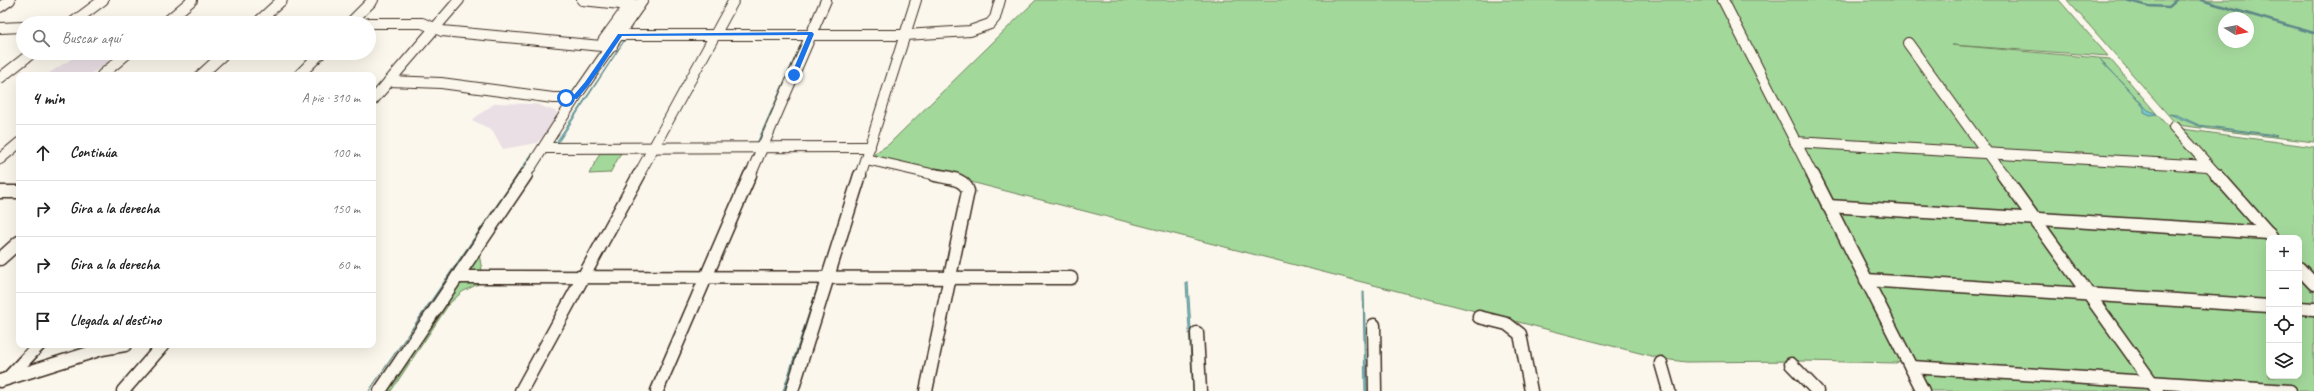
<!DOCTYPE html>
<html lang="es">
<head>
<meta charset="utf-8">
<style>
  :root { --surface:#fff; --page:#f2f2f2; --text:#222; --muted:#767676; --line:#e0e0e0 }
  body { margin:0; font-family:Caveat,sans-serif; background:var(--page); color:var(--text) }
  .controls { position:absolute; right:12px; bottom:12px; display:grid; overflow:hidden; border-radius:8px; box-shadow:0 4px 16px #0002 }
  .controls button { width:36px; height:36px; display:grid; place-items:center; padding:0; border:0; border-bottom:1px solid var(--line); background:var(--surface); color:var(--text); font:20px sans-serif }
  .compass { position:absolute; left:2218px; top:12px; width:36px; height:36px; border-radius:50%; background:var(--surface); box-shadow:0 4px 16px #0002; rotate:100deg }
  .stop { position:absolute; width:12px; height:12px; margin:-9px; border:3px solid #1a73e8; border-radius:50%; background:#fff }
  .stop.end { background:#1a73e8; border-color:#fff; box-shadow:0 1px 4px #0008 }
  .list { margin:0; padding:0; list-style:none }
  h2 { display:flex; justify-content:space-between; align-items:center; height:52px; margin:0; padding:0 16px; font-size:17px }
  h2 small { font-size:13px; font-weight:400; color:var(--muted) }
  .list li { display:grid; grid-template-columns:26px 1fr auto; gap:12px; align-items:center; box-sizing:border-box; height:56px; padding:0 16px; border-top:1px solid var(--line) }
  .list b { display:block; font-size:15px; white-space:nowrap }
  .list em { font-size:13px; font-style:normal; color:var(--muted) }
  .icon { flex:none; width:22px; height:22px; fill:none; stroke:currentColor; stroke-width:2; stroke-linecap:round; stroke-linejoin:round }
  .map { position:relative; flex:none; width:2314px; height:391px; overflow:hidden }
  .search { position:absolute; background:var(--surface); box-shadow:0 4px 16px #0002; left:16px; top:16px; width:360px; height:44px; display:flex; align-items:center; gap:10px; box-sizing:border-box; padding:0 14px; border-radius:22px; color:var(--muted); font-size:15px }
  .panel { position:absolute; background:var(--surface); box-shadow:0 4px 16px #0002; left:16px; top:72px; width:360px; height:276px; border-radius:8px }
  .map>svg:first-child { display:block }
  .built { fill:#eadfe5 }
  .green { fill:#a3d89b; stroke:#6f815c; fill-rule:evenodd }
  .water { fill:#76c7cf; stroke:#5e8888 }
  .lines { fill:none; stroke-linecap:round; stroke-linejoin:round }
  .stream { stroke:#5e8888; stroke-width:2.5 }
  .minor-far1-casing { stroke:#3b2a1e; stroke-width:12 }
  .minor-casing { stroke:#3b2a1e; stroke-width:15 }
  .minor-far1 { stroke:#fbf7ec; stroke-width:10 }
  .minor { stroke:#fbf7ec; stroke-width:12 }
  .route { fill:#1a73e8 }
</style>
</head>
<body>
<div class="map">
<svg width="2314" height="391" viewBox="0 0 2314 391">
  <rect width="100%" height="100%" fill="#fbf7ec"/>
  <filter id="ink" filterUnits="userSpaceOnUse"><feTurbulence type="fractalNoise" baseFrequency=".025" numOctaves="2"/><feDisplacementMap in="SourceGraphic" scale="8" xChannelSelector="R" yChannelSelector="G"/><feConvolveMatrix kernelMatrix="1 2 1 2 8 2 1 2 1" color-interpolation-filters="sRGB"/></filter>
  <g filter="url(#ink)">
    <!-- built -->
    <g class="built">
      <path d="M99 53H112L118 56 89 75H46L76 56Z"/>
      <path d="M495 103 536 104 557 112 555 124 537 143 503 149 492 130 472 120Z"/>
    </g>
    <!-- green -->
    <g class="green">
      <path d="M1036 0H1722L1901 358 1900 361 1896 363 1802 361 1686 362 1663 359 873 157 875 153 888 145Z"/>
      <path d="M1725 0H2059L2108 56 1952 45 2110 59 2168 127 2314 147V391H1920ZM2269 238H2299V376H2269Z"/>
      <path d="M2067 0H2314V142L2177 125ZM2224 18H2248V42H2224Z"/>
      <path d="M600 153H621L610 173 589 174Z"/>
      <path d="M479 254 484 281 462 292 449 304 391 391H386Z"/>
    </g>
    <!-- water -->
    <g class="water">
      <path d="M804 37 759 143H757Z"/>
      <path d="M626 38 557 144H555Z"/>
      <path d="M2100 59 2148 110 2157 114 2150 115 2144 112V108L2135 96Z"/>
      <path d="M2169 114 2177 115 2199 125 2269 134 2277 136 2199 126Z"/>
      <path d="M531 155H533L369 391Z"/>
      <path d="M819 282 785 391H783Z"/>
      <path d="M1186 283H1188L1195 391H1193Z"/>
      <path d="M1363 292H1364L1367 391H1365Z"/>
    </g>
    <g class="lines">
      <!-- stream -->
      <g class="stream">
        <path d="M2126 0 2148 6 2169 7 2177 0"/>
        <path d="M2201 0 2314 33"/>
      </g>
      <!-- minor-far1 casing -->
      <g class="minor-far1-casing">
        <g id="minor-far1">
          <path d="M582 0 639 6"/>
          <path d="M1723 0 1813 176"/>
          <path d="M0 7 10 0"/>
          <path d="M72 23 103 0"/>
          <path d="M165 23 192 0"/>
          <path d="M257 23 282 0"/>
          <path d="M350 23 373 0"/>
          <path d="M369 23H422L442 31 612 47"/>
          <path d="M0 28 23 27"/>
          <path d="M620 35H905L970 31 990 24 995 18 1000 0"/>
          <path d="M603 41 632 1"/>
          <path d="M1908 43 2004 176"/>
          <path d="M102 75 128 53"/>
          <path d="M201 75 225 53"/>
          <path d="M299 75 321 53"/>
          <path d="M0 78 32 53"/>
          <path d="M389 81 441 83 553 98H575"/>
          <path d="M373 100 459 0"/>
          <path d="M2174 127 2218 176"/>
          <path d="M1795 142 2208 166"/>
          <path d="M544 148 870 147"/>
          <path d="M0 159 19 143"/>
          <path d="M866 159 940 176"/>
          <path d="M525 176 575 98 643 0"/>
          <path d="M638 176 734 0"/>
          <path d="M750 176 826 0"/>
          <path d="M860 176 916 0"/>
        </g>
      </g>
      <!-- minor casing -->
      <g class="minor-casing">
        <g id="minor">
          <path d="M1813 175 1923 391"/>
          <path d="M2003 175 2158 391"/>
          <path d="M2217 175 2271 236"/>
          <path d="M0 192H19"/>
          <path d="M1828 206 2269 233"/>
          <path d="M0 259 19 242"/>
          <path d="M2299 268 2314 284"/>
          <path d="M457 277 1071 278"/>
          <path d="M1866 280 2269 306"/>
          <path d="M2299 308 2314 309"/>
          <path d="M1479 317 1507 324 1520 334 1531 391"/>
          <path d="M1374 325 1375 391"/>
          <path d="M1197 333 1200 391"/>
          <path d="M1661 363 1669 391"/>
          <path d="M1791 364 1817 391"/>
          <path d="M1911 367 2290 391"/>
          <path d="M8 378 39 345"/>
          <path d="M0 381 102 349 125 345"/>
          <path d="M123 391 163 345"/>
          <path d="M380 391 526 175"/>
          <path d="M521 391 639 175"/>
          <path d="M657 391 750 175"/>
          <path d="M792 391 860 175"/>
          <path d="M926 391 968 191C964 178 948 178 935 175"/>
        </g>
      </g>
      <!-- minor-far1 -->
      <use href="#minor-far1" class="minor-far1"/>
      <!-- minor -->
      <use href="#minor" class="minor"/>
    </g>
  </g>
  <!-- route -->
  <path class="route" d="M812 32 814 34 797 75 794 77 791 75 808 35 622 36 589 85 577 99 564 98 573 96 585 82 618 34Z"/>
</svg>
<div class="controls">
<button>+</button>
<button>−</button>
<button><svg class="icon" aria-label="locate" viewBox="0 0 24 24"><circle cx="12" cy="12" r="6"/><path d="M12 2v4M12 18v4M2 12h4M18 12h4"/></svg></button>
<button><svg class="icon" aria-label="layers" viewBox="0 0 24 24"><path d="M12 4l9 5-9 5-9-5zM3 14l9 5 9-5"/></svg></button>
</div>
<svg class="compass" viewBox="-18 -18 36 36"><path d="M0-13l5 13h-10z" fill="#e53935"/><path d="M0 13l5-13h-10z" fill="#767676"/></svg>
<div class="stop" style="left:566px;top:98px"></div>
<div class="stop end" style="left:794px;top:75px"></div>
<div class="search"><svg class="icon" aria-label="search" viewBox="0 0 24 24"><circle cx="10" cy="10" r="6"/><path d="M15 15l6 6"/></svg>Buscar aquí</div>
<section class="panel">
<h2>4 min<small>A pie · 310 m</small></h2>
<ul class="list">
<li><svg class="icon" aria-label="ahead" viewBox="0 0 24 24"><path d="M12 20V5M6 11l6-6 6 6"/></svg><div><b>Continúa</b></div><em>100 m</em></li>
<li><svg class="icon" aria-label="right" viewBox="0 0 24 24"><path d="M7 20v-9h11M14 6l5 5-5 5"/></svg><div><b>Gira a la derecha</b></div><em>150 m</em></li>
<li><svg class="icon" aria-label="right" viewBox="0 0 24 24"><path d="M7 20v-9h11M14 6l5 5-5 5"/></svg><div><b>Gira a la derecha</b></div><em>60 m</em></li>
<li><svg class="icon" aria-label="arrive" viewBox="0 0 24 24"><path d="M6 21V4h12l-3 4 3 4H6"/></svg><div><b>Llegada al destino</b></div></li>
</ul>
</section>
</div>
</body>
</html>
